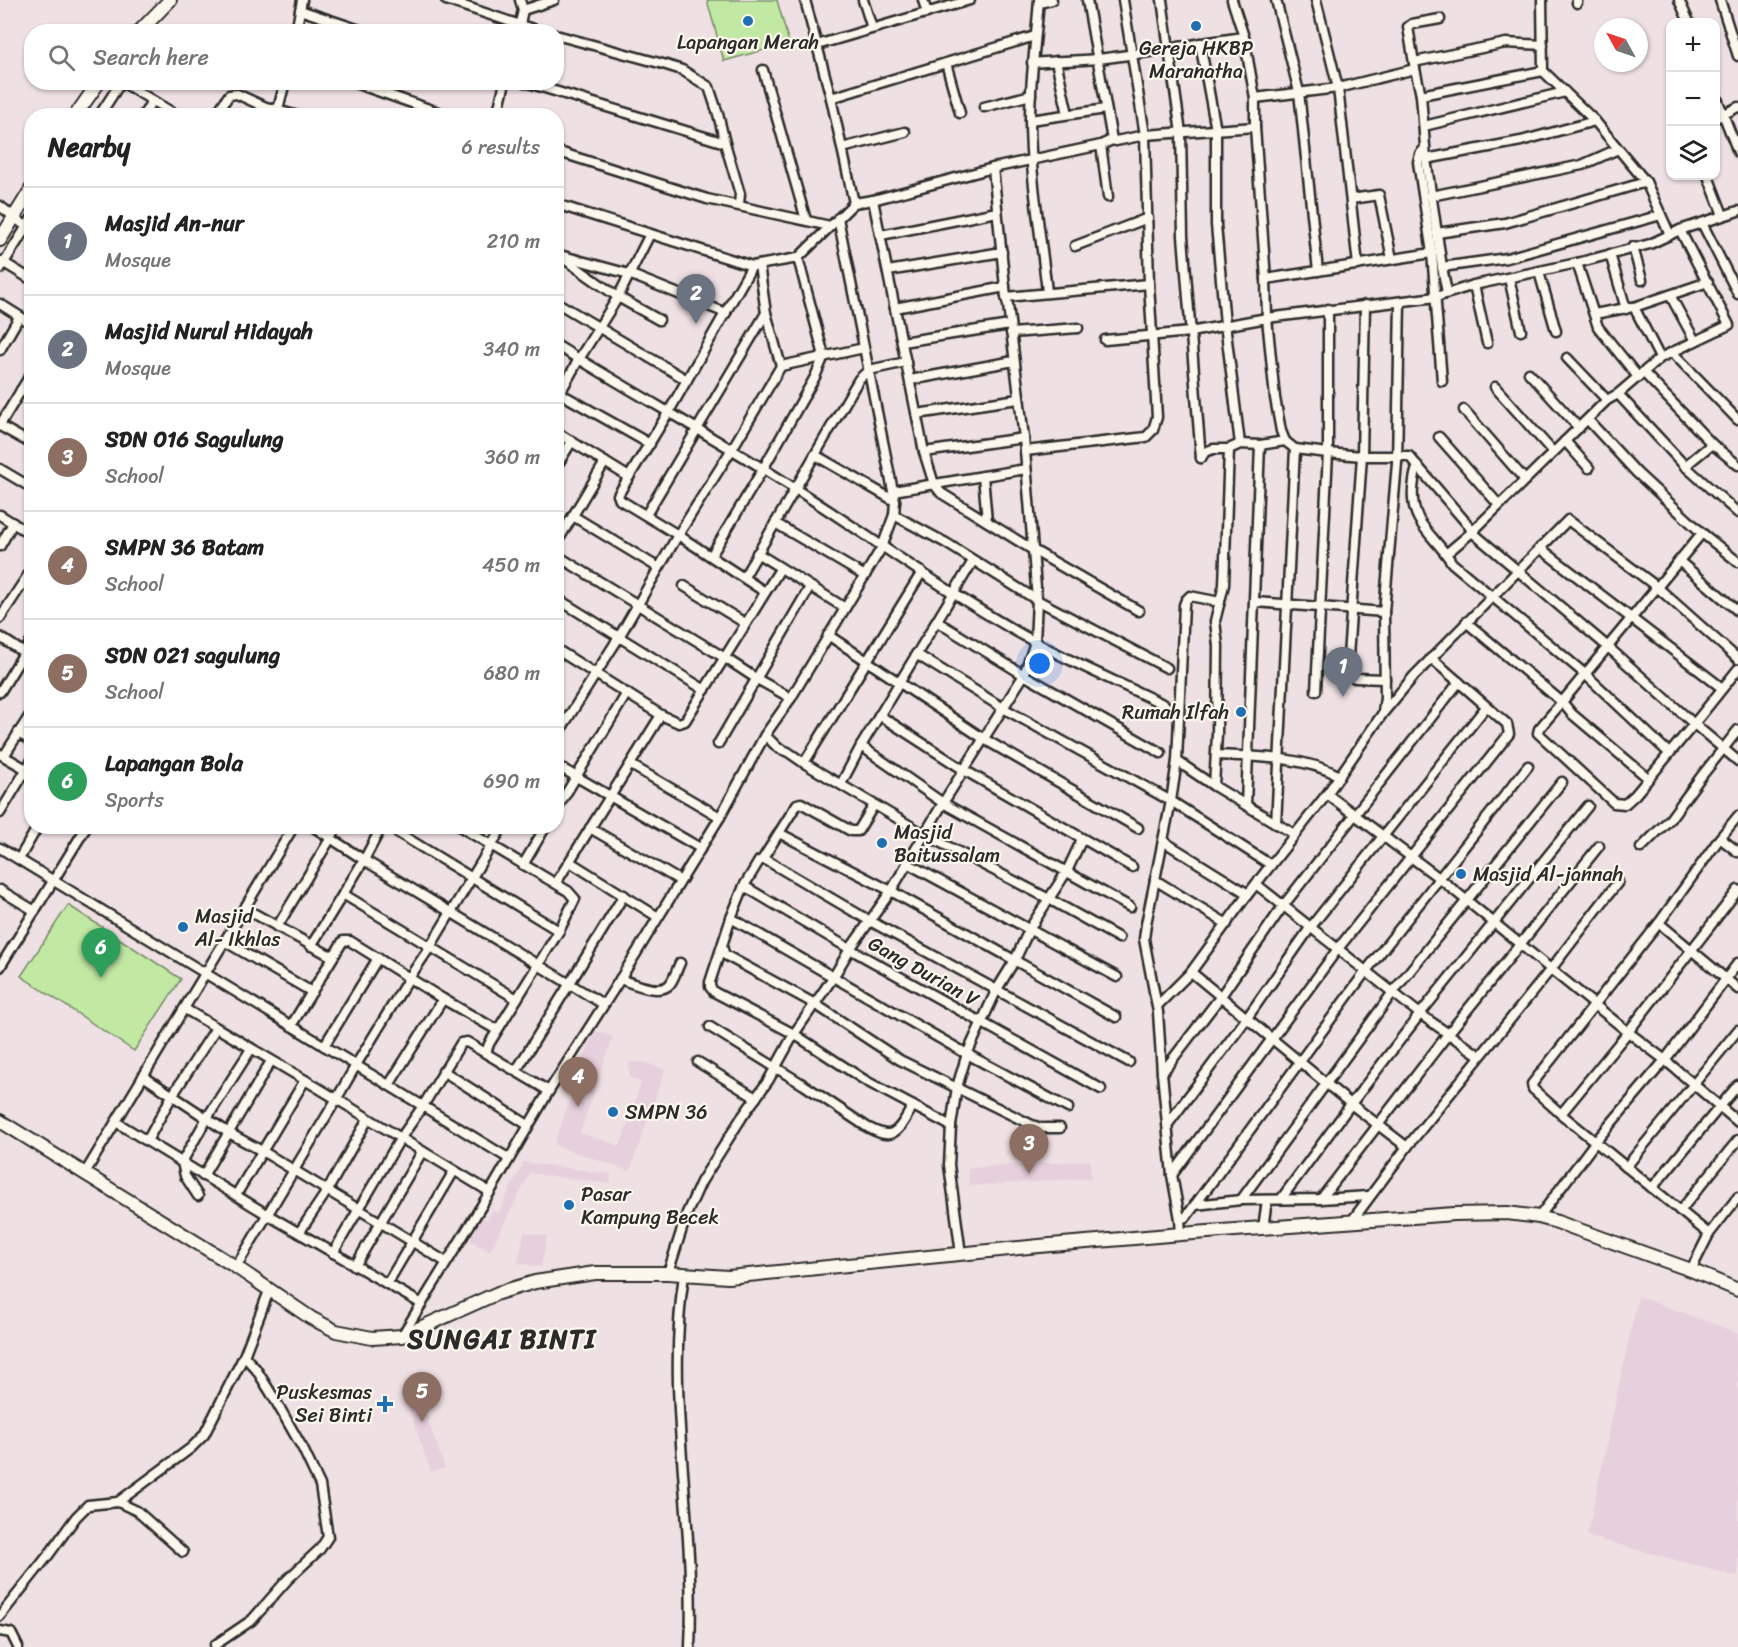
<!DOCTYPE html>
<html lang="en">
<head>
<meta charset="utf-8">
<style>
  :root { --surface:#fff; --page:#f2f2f2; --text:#222; --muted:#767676; --line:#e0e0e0; --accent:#7c3aed }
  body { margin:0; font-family:Sriracha,sans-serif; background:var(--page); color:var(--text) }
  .controls { position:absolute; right:18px; top:18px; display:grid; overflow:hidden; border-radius:12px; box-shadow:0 2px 4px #0004 }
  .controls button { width:54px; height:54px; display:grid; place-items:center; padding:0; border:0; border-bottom:2px solid var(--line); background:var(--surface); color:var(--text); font:30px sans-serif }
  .compass { position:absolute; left:1594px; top:18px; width:54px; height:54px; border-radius:50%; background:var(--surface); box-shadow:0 2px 4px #0004; rotate:310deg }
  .you { position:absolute; left:1040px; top:664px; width:21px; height:21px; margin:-15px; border:4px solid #fff; border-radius:50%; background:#1a73e8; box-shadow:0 0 0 9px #1a73e833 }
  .badge { display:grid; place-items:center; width:39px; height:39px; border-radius:50%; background:var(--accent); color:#fff; font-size:20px; font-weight:700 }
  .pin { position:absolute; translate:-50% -50px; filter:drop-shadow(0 2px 3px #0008) }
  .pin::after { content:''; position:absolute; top:32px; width:21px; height:18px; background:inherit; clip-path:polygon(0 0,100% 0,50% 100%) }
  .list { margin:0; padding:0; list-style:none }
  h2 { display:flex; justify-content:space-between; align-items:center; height:78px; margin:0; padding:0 24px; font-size:26px }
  h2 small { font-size:20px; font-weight:400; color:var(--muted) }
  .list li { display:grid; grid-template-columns:39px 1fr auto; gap:18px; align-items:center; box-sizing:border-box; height:108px; padding:0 24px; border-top:2px solid var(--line) }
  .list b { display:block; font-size:22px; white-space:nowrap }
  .list p { margin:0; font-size:20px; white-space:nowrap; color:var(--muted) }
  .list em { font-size:20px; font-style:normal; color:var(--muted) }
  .icon { flex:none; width:33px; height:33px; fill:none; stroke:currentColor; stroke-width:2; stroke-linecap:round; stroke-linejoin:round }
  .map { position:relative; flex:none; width:1738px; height:1647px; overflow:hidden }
  .search { position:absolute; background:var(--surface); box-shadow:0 2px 4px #0004; left:24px; top:24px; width:540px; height:66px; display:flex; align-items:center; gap:15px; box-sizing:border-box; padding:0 21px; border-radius:24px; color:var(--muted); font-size:22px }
  .panel { position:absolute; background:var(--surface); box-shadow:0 2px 4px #0004; left:24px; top:108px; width:540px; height:726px; border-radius:24px }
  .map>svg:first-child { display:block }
  .built { fill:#e7d0dd }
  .green { fill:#c2e9a4; stroke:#768a68; stroke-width:1.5 }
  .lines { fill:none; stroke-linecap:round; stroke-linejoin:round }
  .street-casing { stroke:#2b2b2b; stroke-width:13 }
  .secondary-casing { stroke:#2b2b2b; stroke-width:16 }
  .street { stroke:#fbf7ec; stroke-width:8 }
  .secondary { stroke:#fbf7ec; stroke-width:12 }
  .poi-dot { fill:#1f6fb2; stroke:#fbf7ec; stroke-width:2 }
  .labels { text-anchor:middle; stroke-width:4.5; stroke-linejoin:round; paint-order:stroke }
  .poi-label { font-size:20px; fill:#2b2b2b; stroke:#fbf7ec; text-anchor:start }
  .street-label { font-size:20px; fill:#2b2b2b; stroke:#fbf7ec }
  .district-label { font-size:26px; font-weight:bold; letter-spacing:1.5px; fill:#2b2b2b; stroke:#fbf7ec }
</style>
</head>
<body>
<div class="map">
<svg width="1738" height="1647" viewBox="0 0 1738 1647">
  <rect width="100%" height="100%" fill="#efe0e3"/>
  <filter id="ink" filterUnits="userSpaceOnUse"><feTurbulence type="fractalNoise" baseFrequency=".0167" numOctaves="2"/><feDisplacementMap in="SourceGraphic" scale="12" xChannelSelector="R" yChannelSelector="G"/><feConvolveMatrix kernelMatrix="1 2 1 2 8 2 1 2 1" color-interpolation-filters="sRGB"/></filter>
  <g filter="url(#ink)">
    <!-- built -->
    <g class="built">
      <path d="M594 1030 613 1037 580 1133 620 1146 641 1083 630 1078 629 1063 643 1062 665 1070 630 1171 554 1145Z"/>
      <path d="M1090 1160 1091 1178 969 1186 968 1168Z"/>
      <path d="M524 1162 611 1174 610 1184 530 1173 490 1251 470 1241 482 1217 487 1220 492 1210 498 1213Z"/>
      <path d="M524 1232 547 1236 541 1267 518 1263Z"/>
      <path d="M1638 1296 1738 1333V1577L1587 1536Z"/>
      <path d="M417 1390 445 1468 431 1472 404 1395Z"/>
    </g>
    <!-- green -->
    <g class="green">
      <path d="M707 0H777L789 43 724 61Z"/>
      <path d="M68 905 181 979 134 1051 21 976Z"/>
    </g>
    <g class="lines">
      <!-- street casing -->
      <g class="street-casing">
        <g id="street">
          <path d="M446 0 520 25 543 32"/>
          <path d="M805 0 831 98 854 203"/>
          <path d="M863 0 872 28"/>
          <path d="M923 0 927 13"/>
          <path d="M1039 0C1036 40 1030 79 1030 119 1030 177 1041 235 1047 292"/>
          <path d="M1087 0 1112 140"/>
          <path d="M1162 0 1181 133 1183 236 1201 458"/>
          <path d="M1232 0 1244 37 1255 98V127L1266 279 1267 318 1275 398 1281 431 1285 441 1295 449 1328 453 1362 456H1409L1469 526 1472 532 1607 400 1618 394 1660 358 1729 325 1680 230"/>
          <path d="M1276 0 1299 92 1318 271"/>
          <path d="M1316 0 1338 88 1358 265"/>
          <path d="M1542 0 1543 71"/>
          <path d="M1577 0V3"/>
          <path d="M1679 0 1689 22"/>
          <path d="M1720 0 1738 56"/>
          <path d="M1039 3 1052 0"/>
          <path d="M300 10 366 32"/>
          <path d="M523 10 554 0"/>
          <path d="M1440 19 1412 24 1408 27 1415 69 1421 95 1426 159 1442 267 1447 293"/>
          <path d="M296 32 302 0"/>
          <path d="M518 32 523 10 520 0"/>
          <path d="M556 35 663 64 682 70 709 87 718 114 725 143 740 194 739 204"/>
          <path d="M1200 43 1216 130V225L1225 324 1240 444"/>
          <path d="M817 45 970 0"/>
          <path d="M1056 61 1068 114"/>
          <path d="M1414 62 1506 43 1543 45"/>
          <path d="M946 63 960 113"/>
          <path d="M1032 63C1054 61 1075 61 1097 59 1146 54 1195 43 1244 37"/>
          <path d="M763 70 806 220"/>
          <path d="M122 82 178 116"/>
          <path d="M352 82 449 116"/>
          <path d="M525 82 725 143"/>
          <path d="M1421 95 1543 71 1595 121 1646 182 1670 235"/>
          <path d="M1716 96 1738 152"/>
          <path d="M831 98 1035 36"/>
          <path d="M1255 98 1338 88 1415 69"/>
          <path d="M984 107 1031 95"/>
          <path d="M278 109 285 82"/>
          <path d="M99 116 121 82"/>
          <path d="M143 116 152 101"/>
          <path d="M215 116 229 95 237 94 263 106"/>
          <path d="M259 116 263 106 298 116"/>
          <path d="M497 116 505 82"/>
          <path d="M1716 118 1738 107"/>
          <path d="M1030 120 1106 109"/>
          <path d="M1424 126 1565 92"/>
          <path d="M1101 145 1108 197"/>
          <path d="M842 148 905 132"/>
          <path d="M1425 148 1420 154 1418 162 1432 253 1442 381"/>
          <path d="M556 151 707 199 830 226"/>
          <path d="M1426 159 1521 141 1595 121"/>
          <path d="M1708 176 1723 215"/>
          <path d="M1431 196 1582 165 1618 149"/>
          <path d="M1351 199 1379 195 1392 259"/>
          <path d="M873 200 924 452 934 484 941 493 1033 550 1139 611"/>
          <path d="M556 204 752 266 798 258 854 203 873 200 993 168 1101 145 1112 140 1116 141 1145 135 1255 127"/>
          <path d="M0 206 32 231"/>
          <path d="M1702 223 1738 294"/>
          <path d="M1437 233 1505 223 1646 182"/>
          <path d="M881 235 997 212"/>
          <path d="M1075 246 1148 218"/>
          <path d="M1633 247 1642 280"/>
          <path d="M556 254 629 274 726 313"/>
          <path d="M1610 254 1626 309"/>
          <path d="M563 258 618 297 659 320"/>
          <path d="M1 261 32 280"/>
          <path d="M1577 263 1598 327 1638 377"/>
          <path d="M759 265 766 313 781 366"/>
          <path d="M752 266 668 413 618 495 620 500 678 535 765 592"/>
          <path d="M1442 267 1507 258 1661 215"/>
          <path d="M0 269 32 218"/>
          <path d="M888 271 1002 252"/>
          <path d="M1539 272 1556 331"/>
          <path d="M1509 278 1521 331"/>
          <path d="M1266 279 1432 253"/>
          <path d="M1474 285 1487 343"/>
          <path d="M1670 295 1695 341"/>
          <path d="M1006 297 1149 284"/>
          <path d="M556 302 687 380"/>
          <path d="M0 304 32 324"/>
          <path d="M1365 305 1362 456 1347 671 1355 678 1385 679"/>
          <path d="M895 308 1005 287"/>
          <path d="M1594 314 1632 307"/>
          <path d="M1011 333 1078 328"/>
          <path d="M1105 340 1190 332 1267 318 1436 297 1474 285 1577 263 1650 244 1680 230 1738 211"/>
          <path d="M902 342 1010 325"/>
          <path d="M556 345C635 394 716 438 794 488 874 539 951 596 1035 642 1077 665 1122 684 1165 705"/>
          <path d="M0 350 19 317"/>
          <path d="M1672 352 1738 420"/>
          <path d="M1567 358 1607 400"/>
          <path d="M1660 358 1634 307 1708 282"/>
          <path d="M1643 372 1712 444 1738 465"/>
          <path d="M1529 373 1579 428"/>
          <path d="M910 380 1014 361"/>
          <path d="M1495 387 1553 452"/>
          <path d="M21 390 32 397"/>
          <path d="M556 391 650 444"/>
          <path d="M1618 394 1685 466 1738 513"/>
          <path d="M556 400 579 359 618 297 650 234"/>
          <path d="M1464 410 1525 480"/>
          <path d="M917 414 1018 399"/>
          <path d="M1588 420 1637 473 1702 533 1738 562"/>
          <path d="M0 425 32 372"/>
          <path d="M0 426 32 444"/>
          <path d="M556 432 629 477"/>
          <path d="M1439 437 1499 505"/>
          <path d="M1565 441 1589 468"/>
          <path d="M1229 449 1224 585 1215 621 1218 646 1217 734 1214 786 1294 834"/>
          <path d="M1025 451 1146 437 1153 430 1157 417 1149 284 1145 135 1123 0"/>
          <path d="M924 452 1024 438"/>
          <path d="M815 455 895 501"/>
          <path d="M1201 458 1205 452 1213 449H1229L1240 444 1260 445 1285 441"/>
          <path d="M1418 466C1414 474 1414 481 1413 489 1410 525 1436 536 1452 563L1585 674 1669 753"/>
          <path d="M1685 466 1712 444"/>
          <path d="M556 467 572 441"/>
          <path d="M0 469 32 488"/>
          <path d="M983 476 987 521"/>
          <path d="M893 491 1026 469"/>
          <path d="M0 515 32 535"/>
          <path d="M646 515 766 313"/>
          <path d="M894 515 946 543 1037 600 1167 668"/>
          <path d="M573 516 659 568"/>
          <path d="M775 523 865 576"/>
          <path d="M556 544 605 462"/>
          <path d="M0 546 13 523"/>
          <path d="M1540 548 1722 688"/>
          <path d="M757 553 845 608"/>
          <path d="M1446 554 1472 532 1608 647 1694 724 1635 795 1625 804 1614 803 1538 733 1539 729 1562 702 1466 622"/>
          <path d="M556 555 725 658 757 679 791 698"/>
          <path d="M711 556 763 469 815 377 824 356 798 258"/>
          <path d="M1679 561 1738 611"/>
          <path d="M744 577 859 379 869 370 906 362"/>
          <path d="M684 586 745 623"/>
          <path d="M556 598 705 690"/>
          <path d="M1255 602 1384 612"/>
          <path d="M0 618 32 569"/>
          <path d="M936 621 1024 675 1161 753"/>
          <path d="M828 635 984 739 1138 828"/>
          <path d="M0 637 32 658"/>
          <path d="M916 654 1003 708 1171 801 1271 865"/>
          <path d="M1738 669 1694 724 1738 761"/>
          <path d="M1316 691 1328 453V309"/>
          <path d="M0 692 32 640"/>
          <path d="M1383 712 1385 698 1384 612 1397 463 1400 302"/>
          <path d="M661 715 679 723 685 721 780 569"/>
          <path d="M879 715 964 770 1132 867"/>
          <path d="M18 733 32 741"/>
          <path d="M765 735 778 748 788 752 804 763 924 834 1049 899 1119 938"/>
          <path d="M556 737 619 637 678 535 732 449 781 366 864 348"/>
          <path d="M718 744 810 587"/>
          <path d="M861 746 943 803 1130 907"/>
          <path d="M0 754 26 769"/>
          <path d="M1217 755C1258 757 1302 756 1340 776"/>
          <path d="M4 756 32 712"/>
          <path d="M1177 761 1214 786"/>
          <path d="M804 763 922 572"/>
          <path d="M556 765 700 848"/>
          <path d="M631 765 720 817"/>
          <path d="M1648 778 1572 714 1562 702 1702 533"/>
          <path d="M841 784 861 746 973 561"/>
          <path d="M1327 794 1439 878 1628 1032 1665 1060 1738 1122"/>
          <path d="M874 805 858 831H851L801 803 797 804 762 860 759 861 744 886 731 918 710 982V987L714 992 794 1034 866 1081 951 1126"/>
          <path d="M1246 805 1260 445"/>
          <path d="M556 810 627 693"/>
          <path d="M0 813 32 760"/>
          <path d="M1276 824 1295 449"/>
          <path d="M312 826 364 860 603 1004"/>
          <path d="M387 826 559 931"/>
          <path d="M459 826 568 891 575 899 559 931 489 1044 486 1053"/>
          <path d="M590 828 679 880"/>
          <path d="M779 833 891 891 1116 1017"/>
          <path d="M1720 838 1738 852"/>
          <path d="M1163 841 1248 894"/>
          <path d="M0 848 508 1158"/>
          <path d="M1641 848 1670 819 1700 778 1738 730"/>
          <path d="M19 859 38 826"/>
          <path d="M762 860H766L870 921 1129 1062"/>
          <path d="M570 862 658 917"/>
          <path d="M907 863 1117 977"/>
          <path d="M523 865 546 826"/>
          <path d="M1155 880 1227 924"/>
          <path d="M556 883 661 715 556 649"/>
          <path d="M1256 884 1420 1014 1480 1056"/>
          <path d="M744 886 850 949 1101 1089"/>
          <path d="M0 890 35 911"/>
          <path d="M343 894 517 999"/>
          <path d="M244 908 329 955 335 954 343 941H350L443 999 497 1030"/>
          <path d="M731 918 967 1054 1068 1108"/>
          <path d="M1659 923 1738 989"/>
          <path d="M277 927 338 826"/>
          <path d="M224 941 312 992"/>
          <path d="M311 946 364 860 382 826"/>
          <path d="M722 947 725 955 815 1004 900 1060 1032 1125 1041 1128H1060"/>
          <path d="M0 967 87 826"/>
          <path d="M1191 972 1351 1104 1407 1147"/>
          <path d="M620 979C632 983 660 996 670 984 674 979 677 969 680 963"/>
          <path d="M1157 1006 1191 972 1248 894 1327 794 1383 713 1414 676 1568 520 1657 587 1738 659"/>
          <path d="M185 1009 305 1080 490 1192"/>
          <path d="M291 1026 335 954"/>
          <path d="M710 1027 804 1085 867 1127C873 1130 880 1134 886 1134 899 1136 907 1114 913 1106"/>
          <path d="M324 1046 378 958"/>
          <path d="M698 1062 756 1098"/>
          <path d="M443 1071 528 1125"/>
          <path d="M516 1071 624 895"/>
          <path d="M1162 1073 1221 996 1283 906 1459 682"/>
          <path d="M143 1076 229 1133 262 1151 446 1262"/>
          <path d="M389 1085 443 999"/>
          <path d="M1561 1114 1628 1032 1738 890"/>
          <path d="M116 1122 268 1215 422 1304"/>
          <path d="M1168 1124 1247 1018 1310 928 1486 707"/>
          <path d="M147 1141 172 1096 216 1028"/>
          <path d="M1626 1167 1738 1030"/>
          <path d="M85 1173 294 826"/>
          <path d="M1172 1175 1337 950 1509 734 1507 724 1431 658"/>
          <path d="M203 1176 271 1061"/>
          <path d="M1652 1188 1738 1085"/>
          <path d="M236 1195 305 1080"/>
          <path d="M198 1196 185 1176 182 1162 207 1118 251 1049"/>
          <path d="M1281 1199 1351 1104 1420 1014 1588 806"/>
          <path d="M1321 1199 1448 1034 1599 846"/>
          <path d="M1241 1200 1393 992 1562 782"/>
          <path d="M1195 1205 1241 1200 1321 1199 1369 1196"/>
          <path d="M1680 1211 1738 1140"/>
          <path d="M1539 1217 1596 1141 1665 1060 1738 963"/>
          <path d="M1180 1219 1186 1217 1195 1205 1366 971 1528 766"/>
          <path d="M1351 1222 1407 1147 1551 969 1618 882"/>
          <path d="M1263 1228 1267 1200"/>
          <path d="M299 1233 327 1191 368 1119"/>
          <path d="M1181 1234 1180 1219 1172 1175 1162 1073 1158 1012 1144 939 1146 924 1171 801 1177 761 1184 605 1186 600 1190 596 1220 602"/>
          <path d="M1709 1234 1561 1114 1533 1089 1532 1084 1659 923 1720 838 1738 816"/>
          <path d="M333 1253 400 1139 423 1106 461 1043 467 1042 549 1091"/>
          <path d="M961 1254 949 1165 951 1126 957 1087 967 1054 996 991 1015 960 1030 928 1067 871 1082 839"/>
          <path d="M355 1266 422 1152"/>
          <path d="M236 1267 336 1100 356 1065 409 978 430 947 503 826"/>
          <path d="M1691 1270 1709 1234 1738 1197"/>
          <path d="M668 1273 687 1213 701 1182 742 1117 768 1081 794 1034 834 976 850 949 891 891 943 803 1024 675 1035 642 1037 600 1024 438 1008 305 1006 297 993 168"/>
          <path d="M684 1275C665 1398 696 1523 690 1647"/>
          <path d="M387 1284 454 1171"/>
          <path d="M403 1334 490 1192 549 1091 624 973 720 817 765 735 791 698 882 547 894 515 895 501 838 218"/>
          <path d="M118 1502 137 1511 183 1552"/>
          <path d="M0 1616 50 1553 76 1517 88 1505 118 1502 191 1448 204 1435 244 1356 269 1291"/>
          <path d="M0 1631 11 1633 18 1647"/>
          <path d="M215 1645 252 1620 288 1579 320 1549 328 1537 320 1485 303 1449 274 1398 256 1369 244 1356"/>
        </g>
      </g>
      <!-- secondary casing -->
      <g class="secondary-casing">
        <g id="secondary">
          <path d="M139 32 170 0"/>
          <path d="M75 116 99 82"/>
          <path d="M0 240 32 188"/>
          <path d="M0 1121 236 1267 311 1318 336 1331 372 1338 402 1336 498 1293 535 1282 595 1273H668L728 1277 1039 1246 1181 1234 1454 1214 1507 1213 1539 1217 1557 1222 1691 1270 1738 1290"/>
        </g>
      </g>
      <!-- street -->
      <use href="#street" class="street"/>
      <!-- secondary -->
      <use href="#secondary" class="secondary"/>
    </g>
  </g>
  <!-- markers -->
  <g class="poi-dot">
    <circle cx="748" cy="21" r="6"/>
    <circle cx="1196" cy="26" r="6"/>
    <circle cx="1241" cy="712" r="6"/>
    <circle cx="882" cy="843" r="6"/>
    <circle cx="1461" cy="874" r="6"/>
    <circle cx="183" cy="927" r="6"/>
    <circle cx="613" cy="1112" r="6"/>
    <circle cx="569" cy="1205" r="6"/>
    <path d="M382 1395h6v6h6v6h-6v6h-6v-6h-6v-6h6z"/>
  </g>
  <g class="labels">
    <!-- poi labels -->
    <g class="poi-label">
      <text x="748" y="49" text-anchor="middle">Lapangan Merah</text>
      <text x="1196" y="55" text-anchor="middle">Gereja HKBP<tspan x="1196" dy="23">Maranatha</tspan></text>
      <text x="1229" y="719" text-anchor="end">Rumah Ilfah</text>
      <text x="894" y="839">Masjid<tspan x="894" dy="23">Baitussalam</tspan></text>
      <text x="1473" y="881">Masjid Al-jannah</text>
      <text x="195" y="923">Masjid<tspan x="195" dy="23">Al- Ikhlas</tspan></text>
      <text x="625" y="1119">SMPN 36</text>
      <text x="581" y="1201">Pasar<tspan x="581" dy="23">Kampung Becek</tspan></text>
      <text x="372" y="1399" text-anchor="end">Puskesmas<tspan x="372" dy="23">Sei Binti</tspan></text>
    </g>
    <!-- street labels -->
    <g class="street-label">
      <text transform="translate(924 971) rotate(29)" y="7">Gang Durian V</text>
    </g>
    <!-- district labels -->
    <g class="district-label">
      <text x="502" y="1348">SUNGAI BINTI</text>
    </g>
  </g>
</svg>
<div class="controls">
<button>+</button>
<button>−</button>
<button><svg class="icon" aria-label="layers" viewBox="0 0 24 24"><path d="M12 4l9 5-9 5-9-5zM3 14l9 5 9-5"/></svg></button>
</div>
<svg class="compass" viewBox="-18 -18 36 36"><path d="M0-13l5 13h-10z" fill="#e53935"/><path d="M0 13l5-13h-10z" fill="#767676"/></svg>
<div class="you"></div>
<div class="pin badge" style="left:1343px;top:697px;background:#6b7280">1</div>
<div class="pin badge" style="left:696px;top:324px;background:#6b7280">2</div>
<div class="pin badge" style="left:1029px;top:1174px;background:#8d6e63">3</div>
<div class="pin badge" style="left:578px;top:1107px;background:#8d6e63">4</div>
<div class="pin badge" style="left:422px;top:1422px;background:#8d6e63">5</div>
<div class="pin badge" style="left:101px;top:978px;background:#2e9e5b">6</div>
<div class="search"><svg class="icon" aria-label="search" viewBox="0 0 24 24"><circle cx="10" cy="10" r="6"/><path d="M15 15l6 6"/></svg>Search here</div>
<section class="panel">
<h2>Nearby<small>6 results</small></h2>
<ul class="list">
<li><span class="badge" style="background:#6b7280">1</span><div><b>Masjid An-nur</b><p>Mosque</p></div><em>210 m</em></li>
<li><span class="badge" style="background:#6b7280">2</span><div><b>Masjid Nurul Hidayah</b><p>Mosque</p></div><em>340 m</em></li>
<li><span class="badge" style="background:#8d6e63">3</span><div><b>SDN 016 Sagulung</b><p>School</p></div><em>360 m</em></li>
<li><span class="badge" style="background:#8d6e63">4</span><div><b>SMPN 36 Batam</b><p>School</p></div><em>450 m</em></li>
<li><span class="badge" style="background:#8d6e63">5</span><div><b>SDN 021 sagulung</b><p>School</p></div><em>680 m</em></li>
<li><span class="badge" style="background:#2e9e5b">6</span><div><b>Lapangan Bola</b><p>Sports</p></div><em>690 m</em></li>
</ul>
</section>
</div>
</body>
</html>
